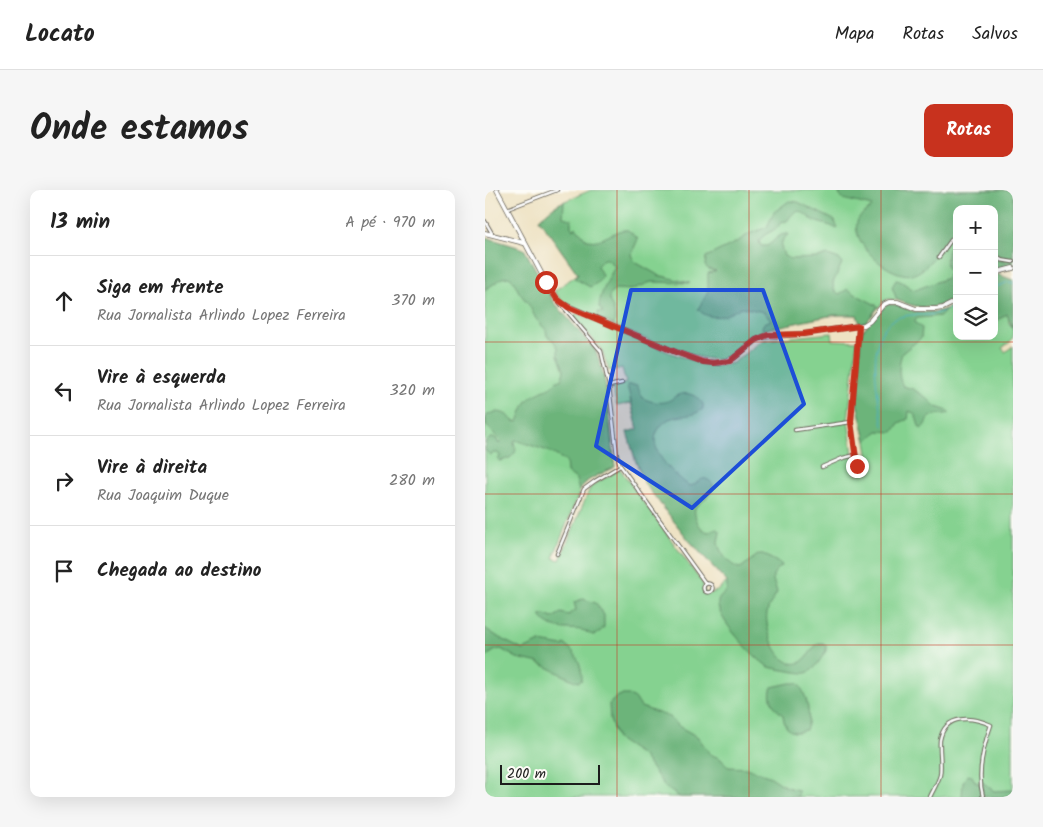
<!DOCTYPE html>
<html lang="pt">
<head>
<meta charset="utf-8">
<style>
  :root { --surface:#fff; --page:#f6f6f6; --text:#222; --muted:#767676; --line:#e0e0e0; --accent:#c8321e }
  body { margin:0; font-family:Kalam,sans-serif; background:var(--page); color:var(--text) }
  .controls { position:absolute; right:15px; top:15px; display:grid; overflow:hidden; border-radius:10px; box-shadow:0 5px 20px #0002 }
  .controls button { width:45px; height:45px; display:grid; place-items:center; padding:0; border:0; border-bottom:1px solid var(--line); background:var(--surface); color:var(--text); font:25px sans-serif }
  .scale { position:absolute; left:15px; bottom:12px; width:100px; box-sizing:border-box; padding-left:5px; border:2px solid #1c1c1c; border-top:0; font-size:14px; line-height:18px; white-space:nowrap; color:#1c1c1c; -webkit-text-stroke:4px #fdfcf7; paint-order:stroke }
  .stop { position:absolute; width:15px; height:15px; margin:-11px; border:4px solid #c8321e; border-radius:50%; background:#fff }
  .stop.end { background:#c8321e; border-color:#fff; box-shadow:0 1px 5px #0008 }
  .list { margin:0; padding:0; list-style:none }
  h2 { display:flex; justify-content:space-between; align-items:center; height:65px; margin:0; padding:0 20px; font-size:21px }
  h2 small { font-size:16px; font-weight:400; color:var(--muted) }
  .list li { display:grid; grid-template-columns:32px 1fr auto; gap:15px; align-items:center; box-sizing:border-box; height:90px; padding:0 20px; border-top:1px solid var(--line) }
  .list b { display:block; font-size:19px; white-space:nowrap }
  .list p { margin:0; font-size:16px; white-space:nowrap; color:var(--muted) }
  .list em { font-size:16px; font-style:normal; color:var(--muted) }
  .icon { flex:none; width:28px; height:28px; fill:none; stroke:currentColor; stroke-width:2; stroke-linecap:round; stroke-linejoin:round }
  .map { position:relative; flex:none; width:528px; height:607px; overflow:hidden; border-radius:10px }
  header { display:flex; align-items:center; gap:30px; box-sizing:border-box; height:70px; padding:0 25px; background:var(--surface); border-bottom:1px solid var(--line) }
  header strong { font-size:24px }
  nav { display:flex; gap:28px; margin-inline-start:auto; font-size:18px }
  .intro { display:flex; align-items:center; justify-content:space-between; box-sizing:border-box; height:120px; padding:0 30px }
  h1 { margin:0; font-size:35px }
  .button { padding:12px 22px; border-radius:10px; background:var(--accent); color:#fff; font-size:18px; font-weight:700 }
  main { display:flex; gap:30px; padding:0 30px }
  aside { flex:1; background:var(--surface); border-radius:10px; box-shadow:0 5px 20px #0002 }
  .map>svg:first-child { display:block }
  .green { fill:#85d290; stroke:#507756 }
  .forest { fill:#6cb47a; stroke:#44684b }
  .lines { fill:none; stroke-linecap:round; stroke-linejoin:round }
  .stream { stroke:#46afc5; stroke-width:1 }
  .street-casing { stroke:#666156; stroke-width:4.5 }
  .secondary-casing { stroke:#666156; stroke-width:5.5 }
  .street { stroke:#fff; stroke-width:2.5 }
  .secondary { stroke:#fff; stroke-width:4 }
  .route { stroke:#c8321e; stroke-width:6 }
  .marked { fill:#1d4ed8; fill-opacity:0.2; stroke:#1d4ed8; stroke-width:4; stroke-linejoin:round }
  .grid { fill:none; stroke:#c8321e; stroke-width:1; stroke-opacity:0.55 }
</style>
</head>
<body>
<header>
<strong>Locato</strong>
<nav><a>Mapa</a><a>Rotas</a><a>Salvos</a></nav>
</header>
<div class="intro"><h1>Onde estamos</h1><a class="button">Rotas</a></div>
<main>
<aside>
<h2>13 min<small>A pé · 970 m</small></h2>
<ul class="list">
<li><svg class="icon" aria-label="ahead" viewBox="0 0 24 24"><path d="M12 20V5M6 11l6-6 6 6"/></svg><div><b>Siga em frente</b><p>Rua Jornalista Arlindo Lopez Ferreira</p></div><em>370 m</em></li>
<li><svg class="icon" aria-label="left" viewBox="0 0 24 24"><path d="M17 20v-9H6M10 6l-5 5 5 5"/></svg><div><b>Vire à esquerda</b><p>Rua Jornalista Arlindo Lopez Ferreira</p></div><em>320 m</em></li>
<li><svg class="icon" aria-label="right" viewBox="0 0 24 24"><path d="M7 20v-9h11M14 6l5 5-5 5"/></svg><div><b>Vire à direita</b><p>Rua Joaquim Duque</p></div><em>280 m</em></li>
<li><svg class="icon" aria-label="arrive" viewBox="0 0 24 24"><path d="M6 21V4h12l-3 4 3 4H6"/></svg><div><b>Chegada ao destino</b></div></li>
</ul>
</aside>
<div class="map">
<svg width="528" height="607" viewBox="0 0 528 607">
  <rect width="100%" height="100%" fill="#fdfcf7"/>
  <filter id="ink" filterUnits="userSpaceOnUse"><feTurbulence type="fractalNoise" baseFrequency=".02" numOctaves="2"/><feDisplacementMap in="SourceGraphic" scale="10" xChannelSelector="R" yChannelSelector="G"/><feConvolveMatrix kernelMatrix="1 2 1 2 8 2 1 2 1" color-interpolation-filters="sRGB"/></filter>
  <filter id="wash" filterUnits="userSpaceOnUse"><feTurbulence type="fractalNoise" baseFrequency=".0096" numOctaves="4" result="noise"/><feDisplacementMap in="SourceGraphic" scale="20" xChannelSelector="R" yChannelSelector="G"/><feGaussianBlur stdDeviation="1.12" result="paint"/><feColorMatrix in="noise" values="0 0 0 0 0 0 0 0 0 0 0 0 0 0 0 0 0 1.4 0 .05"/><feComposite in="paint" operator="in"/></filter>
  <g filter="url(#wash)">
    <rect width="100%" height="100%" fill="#eee2c3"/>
    <!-- green -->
    <g class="green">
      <path d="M106 0H528V77L509 81V19H472V108C459 116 442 120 426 115 419 113 411 109 403 109L399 111 386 127 375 134 372 125C348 123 324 130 301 135 292 137 282 138 275 142 262 149 253 166 238 169 209 175 112 127 80 114L69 101 93 84 54 29 73 14Z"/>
      <path d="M0 47 39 59 69 112 110 160 113 167 123 208 130 277 104 290 97 296 68 368 75 370 105 298 108 295 135 279 218 394V401L224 404 232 401 242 392 202 348 160 294 151 272 142 242 153 239 145 209 146 213 132 216 127 197 141 193 137 178 124 181 116 158 89 128 91 123 186 163 215 173 232 176 248 173 278 150 347 143 348 150 372 151 363 230 371 285 386 282 381 251 371 209 376 144 378 139 389 130 395 121 412 114 427 121 441 122 456 121 472 114V146H509V133L520 124 523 125 524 133 528 138V147L525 152 517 158 520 162 528 156V607H0Z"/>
    </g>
    <!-- forest -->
    <g class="forest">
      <path d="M353 0H528V71L517 69 509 62V19H472V45C456 50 447 78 429 84 407 90 366 55 372 32 374 24 382 23 387 16L358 9 355 6Z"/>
      <path d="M79 11 78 27 86 29V37L89 39 91 37 102 50C119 54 129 38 143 40L153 49 146 65 150 72 173 85 205 93 166 92 146 100 131 99C119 108 126 111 129 122 130 125 130 131 129 135L113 128V122H118L114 117C115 102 124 89 130 76L122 69H118L112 76 117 85C115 92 111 94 105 97L91 89 90 86 93 84 54 29 67 18Z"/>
      <path d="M304 11 313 12 349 30 353 38 352 39C343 34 341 35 332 32 318 26 315 12 302 31L296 32C291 43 280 41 274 51L276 56H282C290 51 293 43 304 44L298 49 296 56 299 66 306 69 333 68 343 65 354 69 357 73 348 93 349 100 354 104 363 99 370 104 393 116 382 132 375 134 372 125H348L278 140 277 137 279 133 286 130 279 122 256 117C244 125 225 133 213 119L223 102V83L231 81 223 79 220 76 221 67 252 52 264 44 282 37 289 22Z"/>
      <path d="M0 47 39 59 69 112 110 160C127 197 122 238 130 277 119 283 100 288 94 301L91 289 82 282 81 271 63 261 30 250 29 253 31 260C28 268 23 269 15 271L13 270 15 266 13 263H9L5 265 0 260V254L5 248H11L14 254 16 251 1 235V226C12 219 21 222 28 231L33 232C42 207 41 209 64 198 70 195 68 192 77 189L79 180 73 165V158L68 150 62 146 61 140 51 129 44 115 34 102 28 90 24 87 17 88 0 100Z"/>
      <path d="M472 49V108C449 121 436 119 412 110L407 97 411 90C419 91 423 98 430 100L462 88 465 81 461 76C461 65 463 55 472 49Z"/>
      <path d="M509 65 518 72 528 74V77L509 81Z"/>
      <path d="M512 84 528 90V139L522 124 509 133V86Z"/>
      <path d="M402 114C411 114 416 117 425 120 436 124 450 123 461 119L456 126 433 128 430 130V133L437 138 436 148 417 163C414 173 412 187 418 196L428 199 442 208 451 217 463 221 465 223C459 225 448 223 443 229 440 233 441 235 436 239 431 234 434 224 424 221L423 229 414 233 408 242 393 241 381 251 371 209 376 144C378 139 396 119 402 114Z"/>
      <path d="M142 195H152L158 208C165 212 175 214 183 211 187 210 189 206 193 205 203 201 213 206 218 214V219C206 228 197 224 184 229 179 232 176 235 173 240 161 260 189 284 203 295L206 296C215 292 218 283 228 294 228 306 218 310 210 318 208 325 214 341 224 342 225 342 231 339 232 339L235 341C235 345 233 349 233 353 235 363 244 375 254 378L257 377 274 364H278L297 375 296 377C283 385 289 391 292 402 289 409 283 415 282 423 279 438 293 479 314 473 322 470 327 458 333 453H338L341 455V461C336 468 330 481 321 483 319 484 286 478 284 477 270 469 230 427 233 412 234 406 239 405 242 400V392L202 348 160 294 151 272 142 242 153 239Z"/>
      <path d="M98 409 111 413 119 425V437C116 441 113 444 109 445 104 445 102 441 97 440 82 438 67 442 56 427V425H61L67 428 76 423 84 425 86 422 91 420 89 412Z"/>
      <path d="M0 438 13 447 38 460 55 452 78 456 79 454C92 462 97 475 97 490L93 492 90 491 54 473 32 468 16 459 11 460 0 467Z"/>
      <path d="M305 493H312C322 501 327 529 321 540 318 540 315 542 313 542 301 543 299 533 298 525 290 519 282 508 287 497Z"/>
      <path d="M136 505H144L150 508 156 517 185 527 195 537 213 547 225 564 236 569 243 577 261 578 286 587 301 597 313 600V607H195L181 598 158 566 132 549 125 530 124 514 132 507Z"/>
      <path d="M483 585 487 586 491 593H495L497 607H477L478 592Z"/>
      <path d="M496 591 509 601 528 600V607H498Z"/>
    </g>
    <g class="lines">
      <!-- stream -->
      <g class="stream">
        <path d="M509 98 523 92 528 93"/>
        <path d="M398 236C393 205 376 135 419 126 427 124 435 125 442 125 453 124 462 120 472 115"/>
      </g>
    </g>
  </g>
  <g filter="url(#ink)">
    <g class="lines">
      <!-- street casing -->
      <g class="street-casing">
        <g id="street">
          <path d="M22 19 72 0"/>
          <path d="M0 31 8 45"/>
          <path d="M509 64 516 70 528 72"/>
          <path d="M454 67 466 50 472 46"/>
          <path d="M75 113 116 161 124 196 132 265 135 275 221 394"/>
          <path d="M124 196 137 193"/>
          <path d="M310 240 366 232"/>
          <path d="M372 276 366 232 374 136"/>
          <path d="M337 277 358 268 371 265"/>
          <path d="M72 364 99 299 110 291 135 276"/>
          <circle cx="223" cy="398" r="4.5"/>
          <path d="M445 607C448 600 453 593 455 585 457 574 454 562 455 550 460 523 488 527 506 535 498 557 492 584 498 607"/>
        </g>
      </g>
      <!-- secondary casing -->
      <g class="secondary-casing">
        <g id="secondary">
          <path d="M12 0 61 92 72 109 78 114 193 163 218 171 234 173 249 168 271 150 278 147 318 144 379 135 385 131 398 115 404 112H413L431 119H451L458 118 472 111"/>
          <path d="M0 43 39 53"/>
          <path d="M509 83 528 78"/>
        </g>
      </g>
      <!-- street -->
      <use href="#street" class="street"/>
      <!-- secondary -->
      <use href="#secondary" class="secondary"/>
    </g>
  </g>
  <g class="lines" filter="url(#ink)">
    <!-- route -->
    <path class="route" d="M61 92 72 109 83 117 193 163 218 172 228 173 245 171 271 150 283 145 318 144 374 136 366 232 372 276"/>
  </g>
  <!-- marked area -->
  <path class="marked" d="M146 100H278L319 214 207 318 111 256Z"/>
  <!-- grid -->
  <path class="grid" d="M132 0V607M264 0V607M396 0V607M0 152H528M0 304H528M0 455H528"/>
</svg>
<div class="controls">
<button>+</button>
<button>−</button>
<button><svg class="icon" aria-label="layers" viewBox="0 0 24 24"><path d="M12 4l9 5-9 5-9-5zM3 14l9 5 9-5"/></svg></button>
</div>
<div class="scale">200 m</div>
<div class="stop" style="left:61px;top:92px"></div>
<div class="stop end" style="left:372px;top:276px"></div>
</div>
</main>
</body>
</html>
